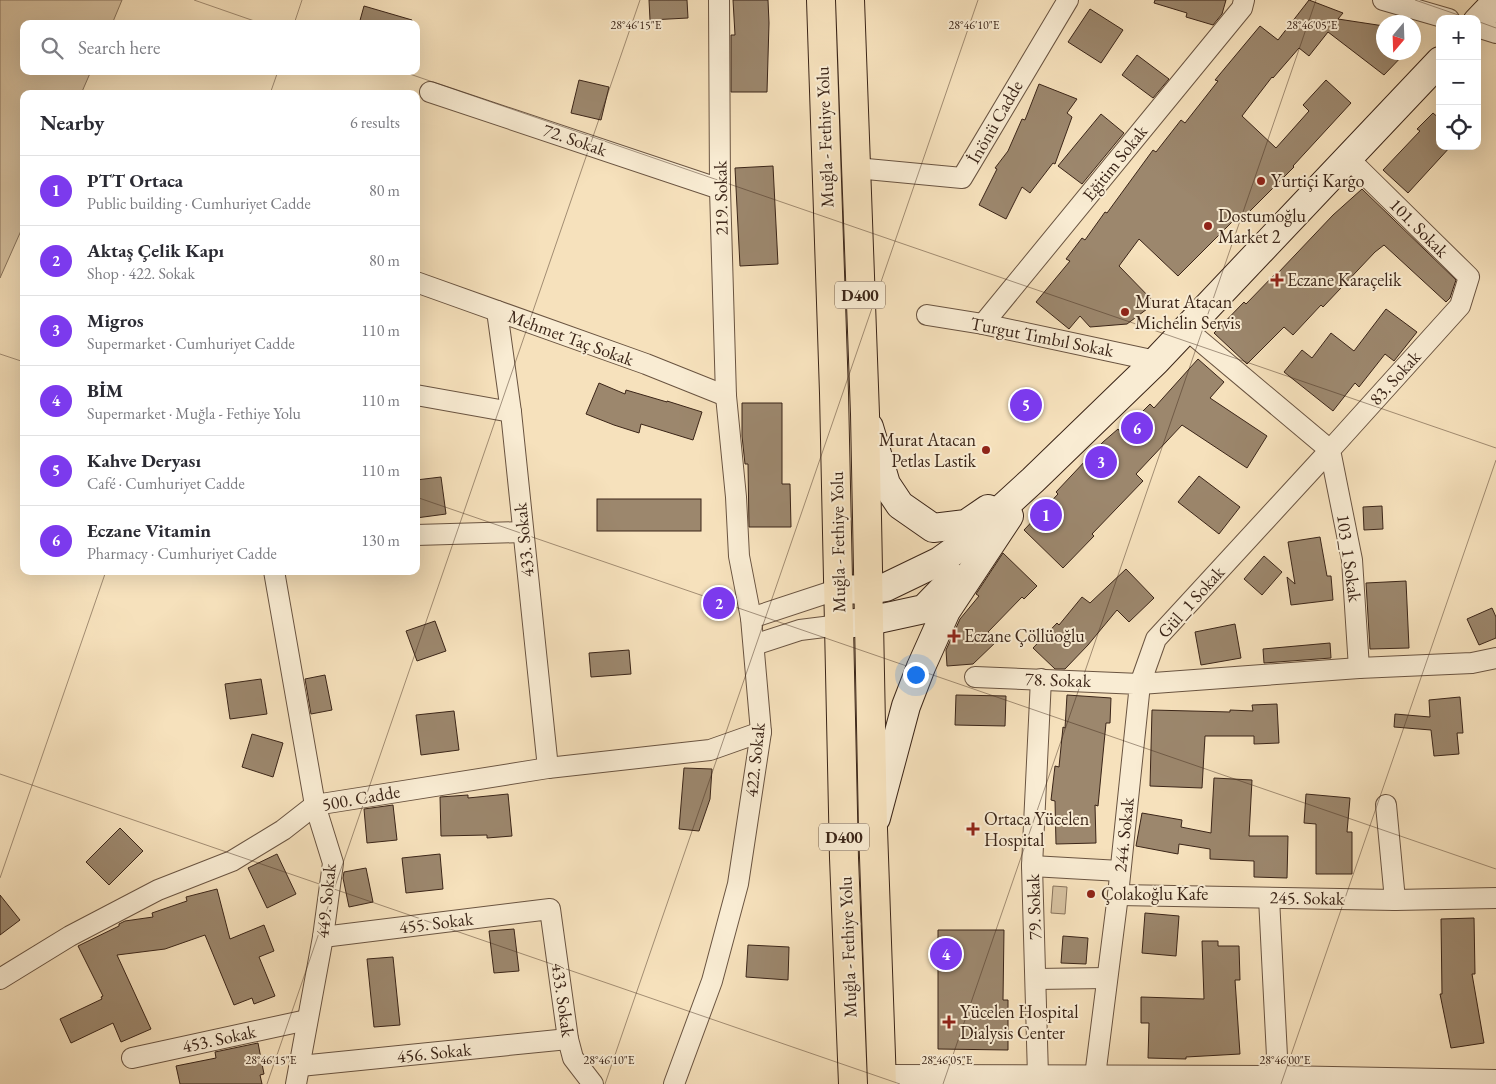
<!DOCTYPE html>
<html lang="en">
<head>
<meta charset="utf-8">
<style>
  :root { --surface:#fff; --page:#f2f2f3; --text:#2b2b33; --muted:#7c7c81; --line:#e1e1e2; --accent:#7c3aed }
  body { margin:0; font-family:"EB Garamond",serif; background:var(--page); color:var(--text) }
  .controls { position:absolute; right:15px; top:15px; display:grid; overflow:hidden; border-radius:10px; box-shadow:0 5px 20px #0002 }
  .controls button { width:45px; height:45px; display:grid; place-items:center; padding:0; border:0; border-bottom:1px solid var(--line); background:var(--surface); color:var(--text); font:25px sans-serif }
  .compass { position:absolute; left:1376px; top:15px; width:45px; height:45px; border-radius:50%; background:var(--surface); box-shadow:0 5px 20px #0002; rotate:199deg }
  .you { position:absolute; left:915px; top:674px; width:18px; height:18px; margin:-12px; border:4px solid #fff; border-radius:50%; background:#1a73e8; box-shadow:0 0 0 8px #1a73e833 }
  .badge { display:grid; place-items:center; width:32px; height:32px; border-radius:50%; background:var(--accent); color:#fff; font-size:16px; font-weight:700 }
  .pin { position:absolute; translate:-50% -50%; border:2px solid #fff; box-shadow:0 1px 5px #0006 }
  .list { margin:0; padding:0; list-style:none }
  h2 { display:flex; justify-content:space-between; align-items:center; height:65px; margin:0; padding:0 20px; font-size:21px }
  h2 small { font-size:16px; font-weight:400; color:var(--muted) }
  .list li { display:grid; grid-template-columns:32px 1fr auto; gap:15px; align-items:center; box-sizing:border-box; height:70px; padding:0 20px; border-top:1px solid var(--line) }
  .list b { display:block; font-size:19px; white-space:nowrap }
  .list p { margin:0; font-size:16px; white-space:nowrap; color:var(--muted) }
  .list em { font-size:16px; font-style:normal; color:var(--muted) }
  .icon { flex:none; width:28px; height:28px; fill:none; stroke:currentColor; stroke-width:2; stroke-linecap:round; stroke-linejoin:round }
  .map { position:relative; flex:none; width:1496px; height:1084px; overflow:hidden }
  .search { position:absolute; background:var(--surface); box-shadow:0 5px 20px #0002; left:20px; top:20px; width:400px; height:55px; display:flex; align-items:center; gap:12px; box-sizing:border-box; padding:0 18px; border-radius:10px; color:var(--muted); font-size:19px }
  .panel { position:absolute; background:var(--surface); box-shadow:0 5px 20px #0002; left:20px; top:90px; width:400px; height:485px; border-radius:10px }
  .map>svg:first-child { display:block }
  .green { fill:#d6c1a0; stroke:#88735c }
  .building { fill:#9c876d; stroke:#3b2518 }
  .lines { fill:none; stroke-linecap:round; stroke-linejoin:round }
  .street-casing { stroke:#6a5441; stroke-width:22 }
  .secondary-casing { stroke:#3b2518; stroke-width:30 }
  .highway-casing { stroke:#3b2518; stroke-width:30 }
  .street { stroke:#f9ecd3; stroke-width:20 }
  .secondary { stroke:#f9ecd3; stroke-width:28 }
  .highway { stroke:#f6e1bc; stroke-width:28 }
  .ticks { fill:none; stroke:#3b2518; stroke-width:1; stroke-opacity:0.45 }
  .poi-dot { fill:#8f2418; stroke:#f9ecd3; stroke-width:2 }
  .labels { text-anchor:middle; stroke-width:4; stroke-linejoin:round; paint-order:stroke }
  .shield { fill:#f9ecd3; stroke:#746150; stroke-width:1 }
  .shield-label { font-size:16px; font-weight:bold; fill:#3b2518 }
  .street-label { font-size:18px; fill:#3b2518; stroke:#f9ecd3 }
  .poi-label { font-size:18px; fill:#3b2518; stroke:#f9ecd3; text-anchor:start }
  .ticks-label { font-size:12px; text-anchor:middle; fill:#3b2518; stroke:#f9ecd3; stroke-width:4; stroke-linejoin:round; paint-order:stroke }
</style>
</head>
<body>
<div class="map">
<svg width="1496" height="1084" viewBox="0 0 1496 1084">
  <rect width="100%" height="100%" fill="#f6e1bc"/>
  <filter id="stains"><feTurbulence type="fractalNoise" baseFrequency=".004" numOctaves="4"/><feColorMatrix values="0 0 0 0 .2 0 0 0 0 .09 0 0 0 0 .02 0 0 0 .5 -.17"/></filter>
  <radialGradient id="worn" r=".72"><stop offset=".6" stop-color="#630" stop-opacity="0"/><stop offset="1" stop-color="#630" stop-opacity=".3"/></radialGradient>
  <!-- green -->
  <g class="green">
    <path d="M0 0H122L112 24H24V71H91L81 94H24V224L0 278Z"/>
    <path d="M1053 886 1067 887 1065 914 1051 913Z"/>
  </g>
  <!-- building -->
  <g class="building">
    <path d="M649 0H687L688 18 650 20Z"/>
    <path d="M733 0H768L769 23 767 92H731V35H735Z"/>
    <path d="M1155 0H1226L1222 14 1213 25 1186 17 1187 13 1154 3Z"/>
    <path d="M1309 0 1343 13 1338 19 1384 26V52H1406L1384 75 1328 32 1309 56 1299 48 1273 78 1272 77 1242 116 1276 148 1309 111 1303 105 1326 80 1351 103 1293 166 1294 167 1240 221 1236 218 1178 276 1139 239 1119 266 1155 303 1127 324 1090 327 1080 316 1069 329 1036 302 1070 261 1066 259 1082 238 1085 240 1105 212 1107 213 1153 150 1156 152 1181 120 1185 123 1218 81 1215 80 1260 26 1278 40Z"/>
    <path d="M364 6 412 20 411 24H359Z"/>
    <path d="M1090 9 1123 30 1101 63 1068 42Z"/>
    <path d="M1137 55 1169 79 1153 98 1122 75Z"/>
    <path d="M579 80 609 87 601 120 571 113Z"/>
    <path d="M1039 84 1077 99 1067 113 1072 117 1055 164 1053 163 1030 193 1022 187 1006 219 979 205 997 169 995 168 1008 151 1022 119 1025 120Z"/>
    <path d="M1433 113 1440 119V146H1451L1408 193 1383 170 1420 131 1417 129Z"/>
    <path d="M1101 114 1124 133 1082 184 1058 166Z"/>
    <path d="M773 166 778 264 740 266 735 168Z"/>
    <path d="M1362 189 1456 280 1450 298 1446 302 1384 245 1375 252 1323 307 1321 305 1293 335 1284 327 1247 364 1214 333 1244 302 1246 304 1277 272 1278 273 1333 215Z"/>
    <path d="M1386 309 1417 332 1394 361 1385 354 1359 387 1355 383 1333 411 1284 372 1302 350 1312 358 1331 333 1354 351Z"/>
    <path d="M1198 359 1224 382 1210 398 1267 436 1247 468 1182 425 1136 474 1143 481 1092 534 1094 536 1063 568 1024 530 1058 494 1056 492 1103 442 1118 429 1121 433 1150 404 1154 408Z"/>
    <path d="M599 383 625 394 626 390 667 402V401L702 412 693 440 641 424 639 433 614 425 586 414Z"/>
    <path d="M742 403H782V484H790L791 527H749L748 464H745L742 436Z"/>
    <path d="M1199 476 1240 507 1219 534 1178 502Z"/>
    <path d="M441 477 446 514 416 518V480Z"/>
    <rect x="597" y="499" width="104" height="32"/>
    <path d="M1382 506 1383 529 1364 530 1363 507Z"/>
    <path d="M1320 537 1327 576H1331L1333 600 1291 605 1287 577 1295 584 1288 542Z"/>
    <path d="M1003 553 1037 586 1024 599 1022 597 988 632 998 640 973 664 947 666 946 650 960 619 979 596 976 594Z"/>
    <path d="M1264 556 1282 572 1262 595 1244 579Z"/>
    <path d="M1126 569 1154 598 1129 622 1117 610 1088 645 1065 669H1055L1033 648 1057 623 1059 625 1082 597 1090 603Z"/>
    <path d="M1406 581 1409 648 1370 649 1366 583Z"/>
    <path d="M1492 608 1496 617V638L1479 645 1467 619Z"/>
    <path d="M435 621 446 651 417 661 406 631Z"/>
    <path d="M1235 624 1241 658 1201 665 1195 632Z"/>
    <path d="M1330 643 1331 658 1264 663 1263 649Z"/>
    <path d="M629 650 631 674 591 677 589 653Z"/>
    <path d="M325 675 332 710 311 714 305 679Z"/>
    <path d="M261 679 267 714 230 719 225 684Z"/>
    <path d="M956 695 1006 696 1005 726 955 725Z"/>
    <path d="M1067 695 1111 698 1110 723H1106L1098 806 1095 805 1096 843 1056 844 1055 801 1051 800 1055 766 1059 767 1063 727 1065 728Z"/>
    <path d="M1460 697 1463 733H1457L1459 754 1434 756 1431 730 1394 727 1395 714 1430 717 1429 700Z"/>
    <path d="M1277 704 1279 743 1254 744V736H1205L1202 788 1150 786 1152 710 1230 712V710L1253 711 1252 705Z"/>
    <path d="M454 711 459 750 421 755 416 715Z"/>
    <path d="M252 734 283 743 273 777 242 767Z"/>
    <path d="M684 768 712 769 710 799 699 831 679 829Z"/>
    <path d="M1214 778 1252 780 1249 836H1288L1287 878 1254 877V861L1210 859V849L1179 844 1178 854 1136 846 1142 813 1182 820 1181 827 1211 833Z"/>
    <path d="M508 794 512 836 487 838V835L441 836 440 797 468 795V798Z"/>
    <path d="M1306 794 1350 798 1347 832H1352V874H1316V824L1304 823Z"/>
    <path d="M393 805 397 840 367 843 364 809Z"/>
    <path d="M120 828 143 851 109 885 86 862Z"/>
    <path d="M277 854 296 894 267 908 248 868Z"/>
    <path d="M440 854 443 889 406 893 402 858Z"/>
    <path d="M366 868 373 902 349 907 343 878 344 872Z"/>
    <path d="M217 889 230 939 264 925 274 951 259 957 275 996 254 1004 252 998 234 1005 205 935 165 949 117 955 151 1029 121 1042 113 1023 71 1043 60 1019 102 999 101 997 103 996 78 946 119 926V924L125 921 153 917 152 913 187 901 186 897Z"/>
    <path d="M0 895 20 920 0 935Z"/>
    <path d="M1145 913 1179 916 1176 956 1142 953Z"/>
    <path d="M1474 918 1475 974H1472L1484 1043 1451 1048 1440 994H1442L1441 919Z"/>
    <path d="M514 929 519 971 494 973 489 931Z"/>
    <path d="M938 930H1004L1003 1000H1008V1050L938 1049Z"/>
    <path d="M1063 936 1088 938 1086 964 1061 963Z"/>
    <path d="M1202 941H1218V946H1239L1240 980H1235L1240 1054 1186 1057V1059L1148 1058 1149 1023H1141V997L1204 999Z"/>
    <path d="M748 945 789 947 788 980 746 977Z"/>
    <path d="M393 957 400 1025 374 1027 367 959Z"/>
    <path d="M258 1043 264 1074 260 1075 262 1084H180L176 1066 216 1058 215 1052Z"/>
  </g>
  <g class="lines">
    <!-- street casing -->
    <g class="street-casing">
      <g id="street">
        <path d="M1383 0 1449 19"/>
        <path d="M1477 27 1496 33"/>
        <path d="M430 92 720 189"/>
        <path d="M1348 158 1469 277 1460 306 1330 450 1352 560 1359 668"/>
        <path d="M856 168 962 178 1068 0"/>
        <path d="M416 282 646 364 726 396"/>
        <path d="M497 311 511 412 548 768"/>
        <path d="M927 315 983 324 1156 361"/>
        <path d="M983 324 1242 8 1244 0"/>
        <path d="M1186 329 1330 450 1156 639 1140 684 1359 668 1472 663 1496 658"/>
        <path d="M416 395 511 412"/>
        <path d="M416 535 523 532"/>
        <path d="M274 571 315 805 333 863 323 937 296 1084"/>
        <path d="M751 618 839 589"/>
        <path d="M754 645 800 630 840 625"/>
        <path d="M975 677 1140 684 1118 895 1094 1084"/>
        <path d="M1386 805 1395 900"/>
        <path d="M1032 866 1120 871"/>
        <path d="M1118 895 1395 900 1496 898"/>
        <path d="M1269 898 1278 1076"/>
        <path d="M323 937 550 909 568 1039 573 1058 593 1084"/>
        <path d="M0 979 70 936 158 890 232 861 283 830 315 805 548 768 710 750 761 732"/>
        <path d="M1036 979 1107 978"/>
        <path d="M132 1058 307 1020"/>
        <path d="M300 1066 568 1039"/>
        <path d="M881 1075 1278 1076 1496 1080"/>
        <path d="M1038 1076 1032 866 1041 679"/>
        <path d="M674 1084 712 981 738 884 761 732 751 618 739 556 736 497 726 396 720 189 719 0"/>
      </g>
    </g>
    <!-- secondary casing -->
    <g class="secondary-casing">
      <g id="secondary">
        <path d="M1477 22 1496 2"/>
        <path d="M869 427 886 484 900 505 933 528 966 524 988 509"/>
        <path d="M839 589 869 590 886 587 940 561 961 546 1033 480 1156 361 1440 61"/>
        <path d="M840 625 869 621 924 609 954 578"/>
        <path d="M876 818 906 706 921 667 946 611 1009 516"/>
      </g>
    </g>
    <!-- highway casing -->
    <g class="highway-casing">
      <g id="highway">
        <path d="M821 0 834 393 844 858 853 1084"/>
        <path d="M850 0 865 414 873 829 882 1084"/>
      </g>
    </g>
    <!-- street -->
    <use href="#street" class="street"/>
    <!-- secondary -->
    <use href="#secondary" class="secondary"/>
    <!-- highway -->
    <use href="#highway" class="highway"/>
  </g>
  <!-- ticks -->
  <path class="ticks" d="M194 0 263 24M1415 0 1470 19M1477 21 1496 28M294 24 302 0M401 71 1496 448M270 94 278 71M0 354 24 362M416 497 1496 869M0 774 900 1084M0 878 106 571M267 1084 640 0M605 1084 978 0M943 1084 1316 0M1281 1084 1496 460"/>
  <!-- markers -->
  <g class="poi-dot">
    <circle cx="1261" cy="181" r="5"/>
    <circle cx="1208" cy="226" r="5"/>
    <path d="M1274.5 272.5h5v5h5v5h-5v5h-5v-5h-5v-5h5z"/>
    <circle cx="1125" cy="312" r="5"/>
    <circle cx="986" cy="450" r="5"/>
    <path d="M951.5 628.5h5v5h5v5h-5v5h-5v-5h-5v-5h5z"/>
    <path d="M970.5 821.5h5v5h5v5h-5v5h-5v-5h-5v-5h5z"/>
    <circle cx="1091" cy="894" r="5"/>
    <path d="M946.5 1014.5h5v5h5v5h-5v5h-5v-5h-5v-5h5z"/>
  </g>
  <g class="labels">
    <!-- shield labels -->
    <g class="shield">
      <rect x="835" y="281.5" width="50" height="27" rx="4"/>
      <rect x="819" y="823.5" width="50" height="27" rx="4"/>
    </g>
    <g class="shield-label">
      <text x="860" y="301">D400</text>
      <text x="844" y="843">D400</text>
    </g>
    <!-- street labels -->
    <g class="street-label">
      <text transform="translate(995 122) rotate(-60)" y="6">İnönü Cadde</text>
      <text transform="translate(825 137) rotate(-92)" y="6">Muğla - Fethiye Yolu</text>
      <text transform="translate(575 140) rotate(19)" y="6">72. Sokak</text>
      <text transform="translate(1115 163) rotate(-51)" y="6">Eğitim Sokak</text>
      <text transform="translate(721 198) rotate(-91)" y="6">219. Sokak</text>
      <text transform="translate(1419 228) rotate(45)" y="6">101. Sokak</text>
      <text transform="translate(1042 337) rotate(11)" y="6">Turgut Tımbıl Sokak</text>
      <text transform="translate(571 338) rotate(20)" y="6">Mehmet Taç Sokak</text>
      <text transform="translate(1395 378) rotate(-48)" y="6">83. Sokak</text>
      <text transform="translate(524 540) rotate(-96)" y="6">433. Sokak</text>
      <text transform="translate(838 542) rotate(-91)" y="6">Muğla - Fethiye Yolu</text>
      <text transform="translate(1349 558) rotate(82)" y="6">103_1 Sokak</text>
      <text transform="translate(1191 602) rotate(-48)" y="6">Gül_1 Sokak</text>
      <text transform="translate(1058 680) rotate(2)" y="6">78. Sokak</text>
      <text transform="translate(755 760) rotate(-84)" y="6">422. Sokak</text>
      <text transform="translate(361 798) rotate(-10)" y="6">500. Cadde</text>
      <text transform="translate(1124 835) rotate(-84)" y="6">244. Sokak</text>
      <text transform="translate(1307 898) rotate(1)" y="6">245. Sokak</text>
      <text transform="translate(326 901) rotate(-84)" y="6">449. Sokak</text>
      <text transform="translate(1034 907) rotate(-92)" y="6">79. Sokak</text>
      <text transform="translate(436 923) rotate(-7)" y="6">455. Sokak</text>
      <text transform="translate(848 947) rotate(-92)" y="6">Muğla - Fethiye Yolu</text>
      <text transform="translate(563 1000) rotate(82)" y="6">433. Sokak</text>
      <text transform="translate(219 1039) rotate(-12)" y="6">453. Sokak</text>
      <text transform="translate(434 1053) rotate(-6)" y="6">456. Sokak</text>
    </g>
    <!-- poi labels -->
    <g class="poi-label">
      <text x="1271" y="187">Yurtiçi Kargo</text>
      <text x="1218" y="222">Dostumoğlu<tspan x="1218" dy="21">Market 2</tspan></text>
      <text x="1287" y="286">Eczane Karaçelik</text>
      <text x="1135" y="308">Murat Atacan<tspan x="1135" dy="21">Michelin Servis</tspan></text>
      <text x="976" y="446" text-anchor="end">Murat Atacan<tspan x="976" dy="21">Petlas Lastik</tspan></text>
      <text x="964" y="642">Eczane Çöllüoğlu</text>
      <text x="984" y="825">Ortaca Yücelen<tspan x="984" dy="21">Hospital</tspan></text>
      <text x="1101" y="900">Çolakoğlu Kafe</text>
      <text x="960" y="1018">Yücelen Hospital<tspan x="960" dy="21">Dialysis Center</tspan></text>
    </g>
  </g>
  <g class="ticks-label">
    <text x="636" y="29">28°46'15"E</text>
    <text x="974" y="29">28°46'10"E</text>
    <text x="1312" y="29">28°46'05"E</text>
    <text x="271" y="1064">28°46'15"E</text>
    <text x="609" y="1064">28°46'10"E</text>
    <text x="947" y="1064">28°46'05"E</text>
    <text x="1285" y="1064">28°46'00"E</text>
  </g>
  <rect width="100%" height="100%" filter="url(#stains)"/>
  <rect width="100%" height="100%" fill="url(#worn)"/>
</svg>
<div class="controls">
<button>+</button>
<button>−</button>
<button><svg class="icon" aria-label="locate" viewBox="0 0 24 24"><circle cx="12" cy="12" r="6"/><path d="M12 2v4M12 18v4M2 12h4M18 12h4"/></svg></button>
</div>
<svg class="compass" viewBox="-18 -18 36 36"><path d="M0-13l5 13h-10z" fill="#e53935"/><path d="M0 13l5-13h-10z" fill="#7c7c81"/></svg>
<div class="you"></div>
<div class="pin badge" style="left:1046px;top:515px">1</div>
<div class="pin badge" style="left:719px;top:603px">2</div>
<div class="pin badge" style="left:1101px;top:462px">3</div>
<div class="pin badge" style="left:946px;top:954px">4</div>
<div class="pin badge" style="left:1026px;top:405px">5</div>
<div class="pin badge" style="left:1137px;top:428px">6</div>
<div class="search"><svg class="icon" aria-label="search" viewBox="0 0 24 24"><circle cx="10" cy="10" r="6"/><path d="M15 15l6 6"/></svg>Search here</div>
<section class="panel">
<h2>Nearby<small>6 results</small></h2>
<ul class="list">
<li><span class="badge">1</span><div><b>PTT Ortaca</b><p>Public building · Cumhuriyet Cadde</p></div><em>80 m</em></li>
<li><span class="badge">2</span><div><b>Aktaş Çelik Kapı</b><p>Shop · 422. Sokak</p></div><em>80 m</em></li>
<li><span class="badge">3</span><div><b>Migros</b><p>Supermarket · Cumhuriyet Cadde</p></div><em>110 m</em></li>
<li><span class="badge">4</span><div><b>BİM</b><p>Supermarket · Muğla - Fethiye Yolu</p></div><em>110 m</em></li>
<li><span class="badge">5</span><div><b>Kahve Deryası</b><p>Café · Cumhuriyet Cadde</p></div><em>110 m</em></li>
<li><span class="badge">6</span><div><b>Eczane Vitamin</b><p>Pharmacy · Cumhuriyet Cadde</p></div><em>130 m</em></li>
</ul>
</section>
</div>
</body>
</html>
